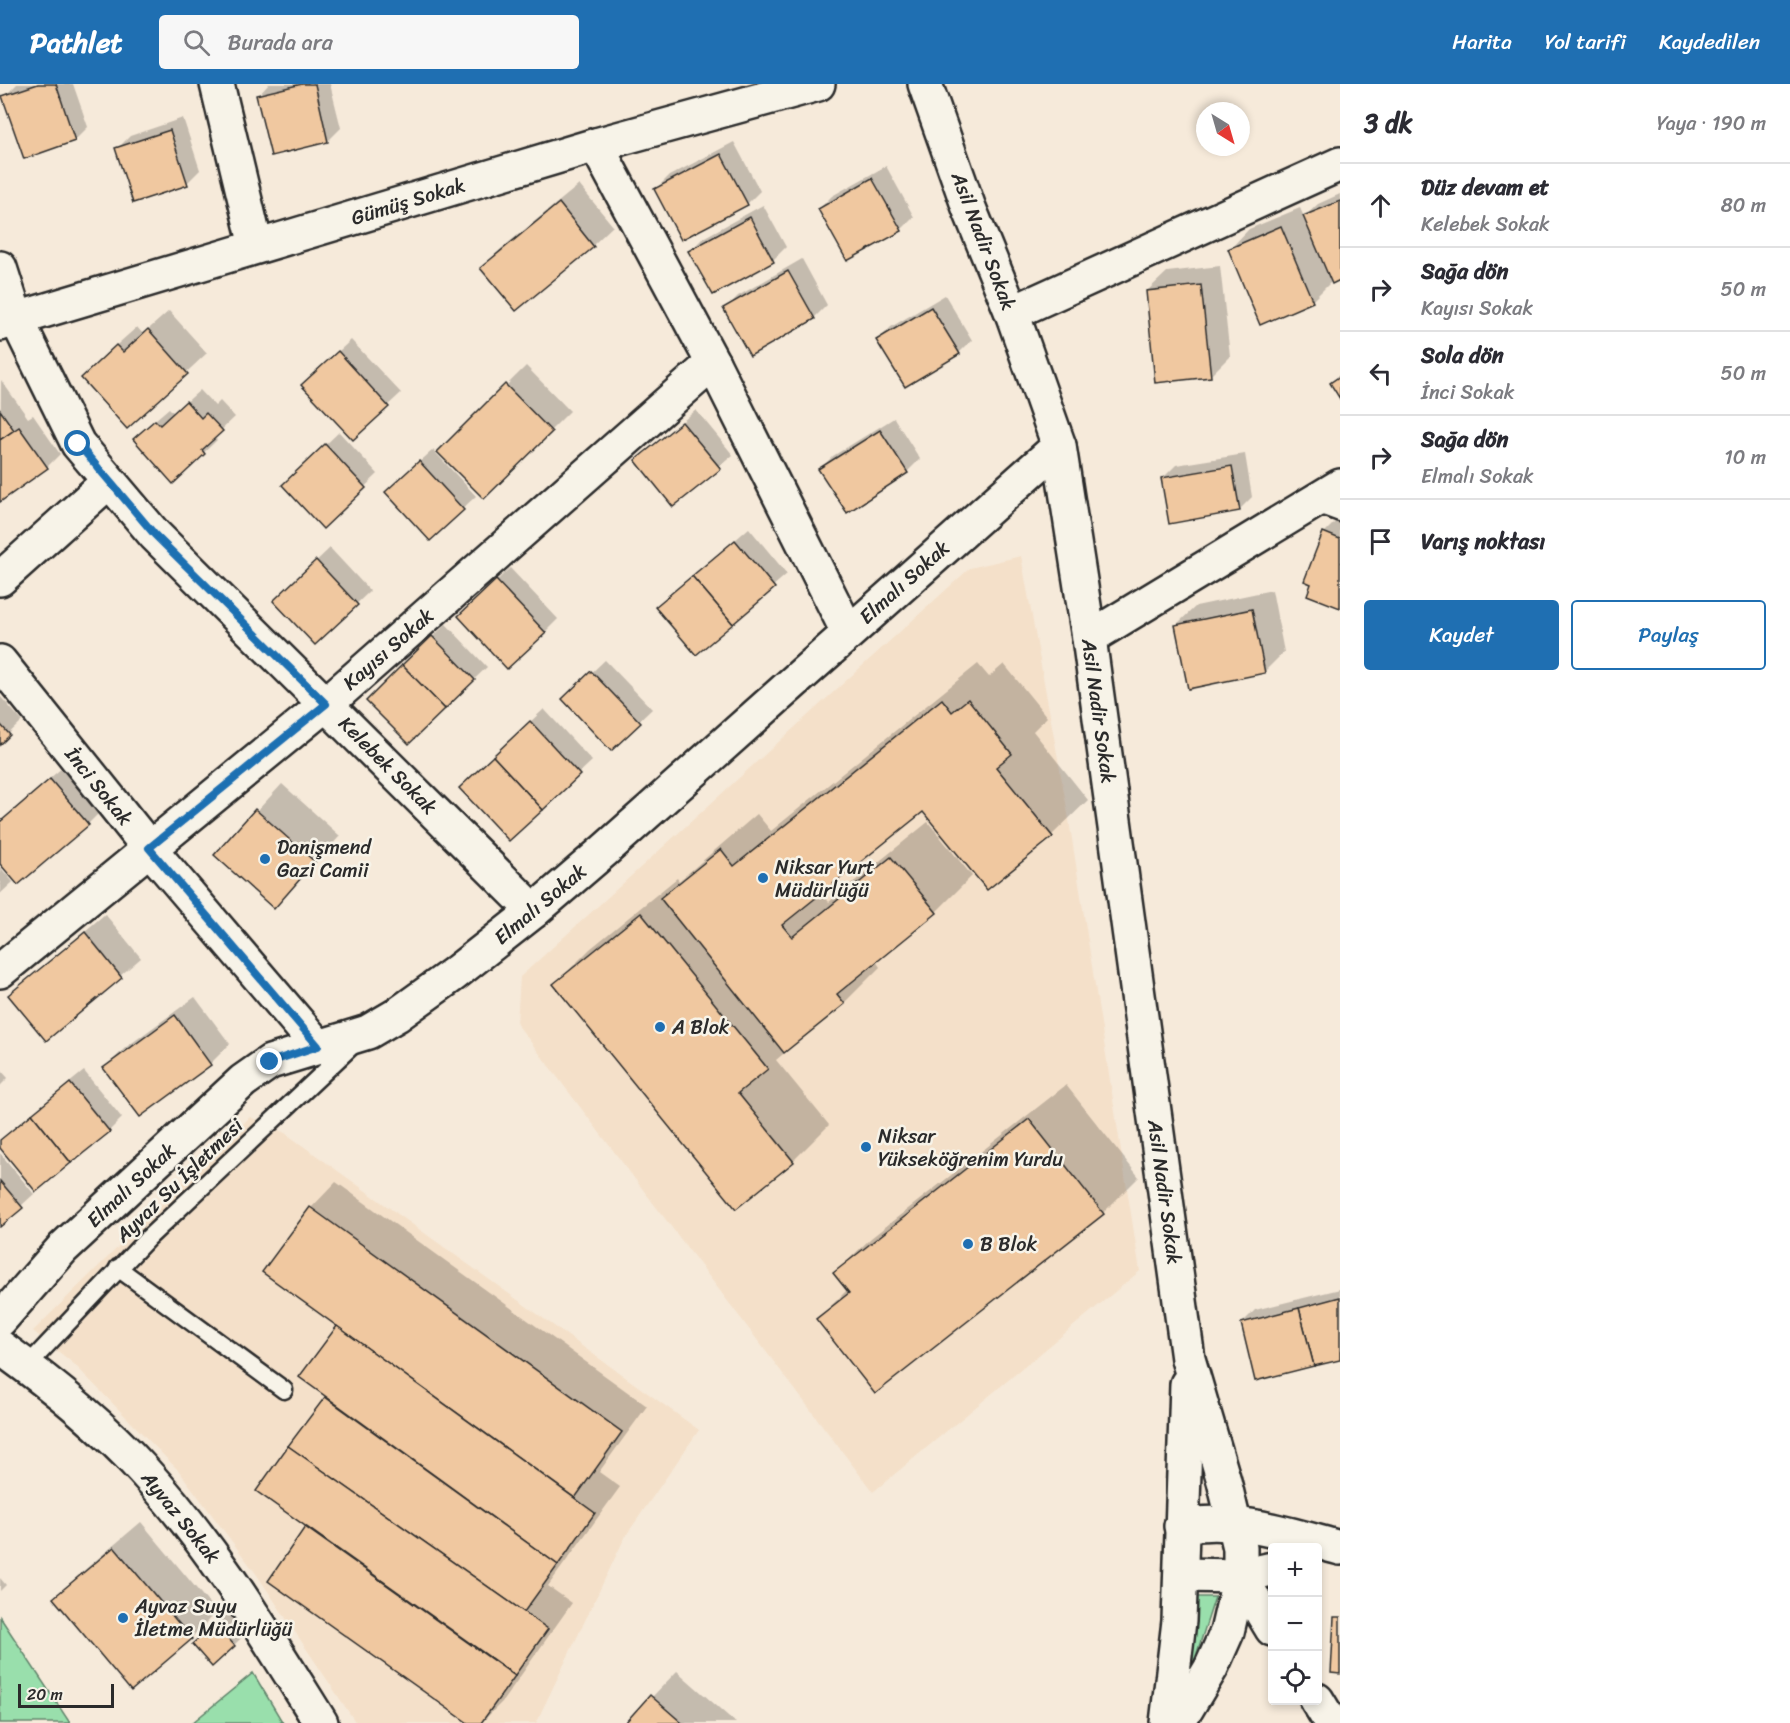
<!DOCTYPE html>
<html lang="tr">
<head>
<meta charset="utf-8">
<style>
  :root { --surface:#fff; --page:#f7f7f7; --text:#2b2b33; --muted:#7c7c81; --line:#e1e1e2; --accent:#1f6fb2 }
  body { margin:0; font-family:Sriracha,sans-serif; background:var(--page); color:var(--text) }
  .controls { position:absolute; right:18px; bottom:18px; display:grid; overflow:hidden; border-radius:6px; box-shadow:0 3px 9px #0003 }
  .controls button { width:54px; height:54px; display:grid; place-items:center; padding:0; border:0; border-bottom:2px solid var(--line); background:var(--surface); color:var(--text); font:30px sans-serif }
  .compass { position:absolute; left:1196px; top:18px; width:54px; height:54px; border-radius:50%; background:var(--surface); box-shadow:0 3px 9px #0003; rotate:143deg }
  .scale { position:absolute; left:18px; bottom:15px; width:96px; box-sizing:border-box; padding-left:6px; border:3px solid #2b2b2b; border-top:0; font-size:16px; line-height:21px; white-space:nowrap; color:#2b2b2b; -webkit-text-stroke:4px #f7f3e8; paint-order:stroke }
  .stop { position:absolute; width:18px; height:18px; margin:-14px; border:4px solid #1f6fb2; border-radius:50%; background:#fff }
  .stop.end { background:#1f6fb2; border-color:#fff; box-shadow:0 2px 6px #0008 }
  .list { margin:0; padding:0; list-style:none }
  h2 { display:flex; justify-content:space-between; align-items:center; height:78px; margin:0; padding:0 24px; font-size:26px }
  h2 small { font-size:20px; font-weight:400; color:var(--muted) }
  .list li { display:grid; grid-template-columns:39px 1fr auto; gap:18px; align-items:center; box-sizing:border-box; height:84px; padding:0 24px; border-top:2px solid var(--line) }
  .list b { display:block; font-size:22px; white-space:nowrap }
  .list p { margin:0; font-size:20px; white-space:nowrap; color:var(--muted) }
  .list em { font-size:20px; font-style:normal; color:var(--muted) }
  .actions { display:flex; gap:12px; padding:18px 24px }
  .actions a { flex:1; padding:14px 0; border:2px solid var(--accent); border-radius:6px; text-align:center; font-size:21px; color:var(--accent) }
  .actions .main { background:var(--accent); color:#fff }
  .icon { flex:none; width:33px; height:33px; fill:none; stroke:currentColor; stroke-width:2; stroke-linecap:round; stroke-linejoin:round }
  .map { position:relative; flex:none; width:1340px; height:1639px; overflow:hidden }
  header { display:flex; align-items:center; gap:36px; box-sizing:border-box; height:84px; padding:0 30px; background:var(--accent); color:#fff }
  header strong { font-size:28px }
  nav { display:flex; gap:33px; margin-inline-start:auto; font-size:21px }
  .search { width:420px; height:54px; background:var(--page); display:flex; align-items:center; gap:15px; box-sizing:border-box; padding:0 21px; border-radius:6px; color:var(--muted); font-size:22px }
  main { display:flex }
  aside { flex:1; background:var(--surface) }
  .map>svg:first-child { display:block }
  .built { fill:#f4e0c9 }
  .green { fill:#99dfac; stroke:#62856c; stroke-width:1.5 }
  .shadow { fill:#0003 }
  .building { fill:#f0c8a0; stroke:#2b2b2b; stroke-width:1.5 }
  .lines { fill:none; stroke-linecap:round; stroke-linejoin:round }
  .service-casing { stroke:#2b2b2b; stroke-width:21 }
  .minor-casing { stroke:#2b2b2b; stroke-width:38 }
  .tertiary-casing { stroke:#2b2b2b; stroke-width:38 }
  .service { stroke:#f7f3e8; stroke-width:16 }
  .minor { stroke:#f7f3e8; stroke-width:33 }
  .tertiary { stroke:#f7f3e8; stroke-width:33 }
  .route { stroke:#1f6fb2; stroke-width:8 }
  .poi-dot { fill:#1f6fb2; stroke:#f7f3e8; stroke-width:2 }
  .labels { text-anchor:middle; stroke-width:5; stroke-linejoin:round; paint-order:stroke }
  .street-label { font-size:20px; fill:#2b2b2b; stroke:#f7f3e8 }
  .poi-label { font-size:20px; fill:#2b2b2b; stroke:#f7f3e8; text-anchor:start }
</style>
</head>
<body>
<header>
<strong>Pathlet</strong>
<div class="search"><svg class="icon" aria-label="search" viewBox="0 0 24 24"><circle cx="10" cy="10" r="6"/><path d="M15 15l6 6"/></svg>Burada ara</div>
<nav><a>Harita</a><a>Yol tarifi</a><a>Kaydedilen</a></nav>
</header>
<main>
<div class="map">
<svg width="1340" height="1639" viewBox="0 0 1340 1639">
  <rect width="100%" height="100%" fill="#f6eada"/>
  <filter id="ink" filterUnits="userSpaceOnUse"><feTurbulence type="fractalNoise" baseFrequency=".0167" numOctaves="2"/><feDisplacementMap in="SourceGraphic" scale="12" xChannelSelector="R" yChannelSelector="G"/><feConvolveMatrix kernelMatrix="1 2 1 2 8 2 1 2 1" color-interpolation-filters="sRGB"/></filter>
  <g filter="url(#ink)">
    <!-- built -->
    <g class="built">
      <path d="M1021 472 1068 730 1140 1187 873 1408 517 940 520 893 970 484Z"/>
      <path d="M250 1033 285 1049 699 1346 625 1453 536 1639H356L257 1491 179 1387 74 1280 33 1247Z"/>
    </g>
    <!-- green -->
    <g class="green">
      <path d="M1197 1513H1215L1186 1603Z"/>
      <path d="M0 1533 70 1639H0Z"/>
      <path d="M253 1589 283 1639H192Z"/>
    </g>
    <!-- shadow -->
    <g class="shadow">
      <path d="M17 0H73L88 43 75 56 4 13Z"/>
      <path d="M269 0H330L341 44 328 57 258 12Z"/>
      <path d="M183 34 200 86 187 99 117 65 130 52Z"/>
      <path d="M734 58 760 107 747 120 656 105 669 92Z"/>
      <path d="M886 82 914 133 901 146 819 125 832 112Z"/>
      <path d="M579 101 613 142 593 161 516 225 482 184 502 164Z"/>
      <path d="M1340 110V195L1331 198 1312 217 1230 165 1249 145 1300 124 1304 133 1318 120Z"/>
      <path d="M763 121 786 163 773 176 713 209 690 167 703 154Z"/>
      <path d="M802 175 827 221 814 234 725 225 738 212Z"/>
      <path d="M1220 182 1230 272 1210 292 1147 207 1167 188Z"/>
      <path d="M945 211 972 256 959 269 878 256 891 243Z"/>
      <path d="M169 227 207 269 128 343 102 274 137 243 143 250Z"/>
      <path d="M351 256 401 309 353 354 316 288Z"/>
      <path d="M526 282 570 327 484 413 439 368Z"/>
      <path d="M1 296 28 334 33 331 60 370 47 383 0 416Z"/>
      <path d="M200 306 215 322 220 317 235 333 214 353 217 356 173 398 148 342 169 324 174 329Z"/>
      <path d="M696 326 733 371 673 421 637 376Z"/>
      <path d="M894 334 920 375 907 388 847 427 820 385 833 372Z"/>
      <path d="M339 348 378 390 323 443 297 388Z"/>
      <path d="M433 366 476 412 430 455 400 395Z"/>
      <path d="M1245 370 1252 413 1239 426 1163 394 1176 381Z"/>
      <path d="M1337 436 1340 437V522L1313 499 1324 449Z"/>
      <path d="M749 444 787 490 696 569 658 523Z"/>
      <path d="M330 464 370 507 315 559 288 504Z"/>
      <path d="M510 484 558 535 545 548 473 519Z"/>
      <path d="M1272 506 1284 568 1264 588 1176 541 1196 522Z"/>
      <path d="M446 540 487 583 409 658 368 617Z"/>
      <path d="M605 576 652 625 611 664 564 615Z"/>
      <path d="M978 580 989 593 1004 580 1047 633 1033 647 1088 716 1052 751 987 804 924 726 821 808 829 818 928 738 972 792 936 828 876 877 880 883 844 919 776 976 829 1041 793 1077 555 900 590 865 677 794 679 797 757 730 771 747Z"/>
      <path d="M0 612 22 637 0 658Z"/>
      <path d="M544 625 592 677 509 755 474 691Z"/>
      <path d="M70 677 107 721 88 740 0 778V737Z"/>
      <path d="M282 700 340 752 274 823 216 771Z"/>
      <path d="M0 783 13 798 0 810Z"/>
      <path d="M105 830 141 874 46 955 10 911Z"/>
      <path d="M195 913 230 960 210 980 105 984 125 964Z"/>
      <path d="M0 985 8 994 0 1002Z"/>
      <path d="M84 987 122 1034 109 1047 0 1061V1057L11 1046Z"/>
      <path d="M1066 1001 1139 1093 1103 1129 818 1235 848 1205 835 1189 871 1154Z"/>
      <path d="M0 1069 34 1110 0 1141Z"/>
      <path d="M336 1098 647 1322 599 1388 620 1403 548 1502 572 1519 502 1618 481 1639H471L270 1497 308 1442 258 1407 327 1312 339 1242 311 1124Z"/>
      <path d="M1340 1205V1274L1242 1239 1255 1226Z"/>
      <path d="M141 1438 216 1528 191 1554 55 1514 81 1489Z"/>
      <path d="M0 1494 6 1501 0 1507Z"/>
      <path d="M241 1515 260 1536 234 1561H194Z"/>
      <path d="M677 1587 736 1639H627Z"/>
    </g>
    <!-- building -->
    <g class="building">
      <path d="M38 0H56L75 57 24 75 2 12Z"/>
      <path d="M302 0H315L328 58 271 72 256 11Z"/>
      <path d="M170 46 188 101 133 119 115 64Z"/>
      <path d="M721 70 748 121 681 156 654 105Z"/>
      <path d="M872 94 902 147 847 177 818 125Z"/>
      <path d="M1340 117V196L1332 200 1303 132Z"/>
      <path d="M559 119 594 163 516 227 480 184Z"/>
      <path d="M750 133 774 178 713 211 688 167Z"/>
      <path d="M1281 142 1313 218 1260 241 1228 165Z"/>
      <path d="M788 187 815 235 750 272 723 224Z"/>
      <path d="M1201 201 1211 293 1155 299 1146 207Z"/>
      <path d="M931 223 960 270 905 303 876 256Z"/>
      <path d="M148 245 188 290 127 345 81 294 116 261 123 268Z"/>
      <path d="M338 267 389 323 353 356 301 301Z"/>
      <path d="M1340 292V315L1330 299Z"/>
      <path d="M505 300 552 348 484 415 437 368Z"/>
      <path d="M186 317 201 334 206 329 223 347 202 366 205 370 173 400 133 355 155 336 160 341Z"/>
      <path d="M0 326 14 346 0 356Z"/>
      <path d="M682 338 721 385 673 423 635 376Z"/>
      <path d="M19 343 48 384 0 418V356Z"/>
      <path d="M880 346 908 389 847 429 818 385Z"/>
      <path d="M325 360 366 404 323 445 282 401Z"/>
      <path d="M419 377 464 426 430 457 385 408Z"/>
      <path d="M1232 382 1240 427 1169 440 1161 394Z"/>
      <path d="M1323 448 1340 455V524L1307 511 1311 500 1304 497Z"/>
      <path d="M735 456 775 504 733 540 692 492Z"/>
      <path d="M316 476 358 521 315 561 273 517Z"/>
      <path d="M692 492 733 540 696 571 655 523Z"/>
      <path d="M496 496 546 549 507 585 458 532Z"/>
      <path d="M1252 525 1265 589 1188 605 1175 541Z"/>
      <path d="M432 552 475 596 445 625 402 581Z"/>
      <path d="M402 581 445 625 409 660 366 617Z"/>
      <path d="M591 587 641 639 611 667 562 615Z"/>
      <path d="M942 615 952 628 968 615 1012 670 996 683 1053 753 987 806 923 728 782 841 792 853 891 773 937 829 837 910 845 920 784 969 660 814 721 765 734 782Z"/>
      <path d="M530 637 580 691 543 726 493 672Z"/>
      <path d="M0 640 10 651 0 661Z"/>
      <path d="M493 672 543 726 509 757 459 704Z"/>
      <path d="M50 695 89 741 18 801 0 780V738Z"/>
      <path d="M255 725 315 778 274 825 214 771Z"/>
      <path d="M641 829 768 985 738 1009 794 1078 736 1125 553 900Z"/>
      <path d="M85 848 122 894 46 957 8 911Z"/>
      <path d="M175 931 211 981 140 1033 103 984Z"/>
      <path d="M70 999 110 1048 71 1079 32 1030Z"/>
      <path d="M32 1030 71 1079 36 1108 0 1064V1056Z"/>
      <path d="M1029 1035 1104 1130 875 1310 816 1235 849 1209 833 1189Z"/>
      <path d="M0 1097 23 1124 0 1143Z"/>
      <path d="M310 1123 622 1348 575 1414 262 1188Z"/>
      <path d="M1340 1213V1276L1314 1282 1299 1224Z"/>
      <path d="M1299 1224 1314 1282 1255 1297 1241 1239Z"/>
      <path d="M337 1242 595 1429 558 1481 299 1293Z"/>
      <path d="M325 1313 558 1481 524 1528 288 1362Z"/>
      <path d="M288 1362 548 1545 515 1591 256 1407Z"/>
      <path d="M305 1443 515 1592 481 1639H468L268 1497Z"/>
      <path d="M114 1463 192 1555 131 1607 53 1514Z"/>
      <path d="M1334 1533H1340V1590L1331 1589Z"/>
      <path d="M215 1540 235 1562 212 1583 192 1560Z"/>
      <path d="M650 1611 682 1639H625Z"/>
    </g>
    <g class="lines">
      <!-- service casing -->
      <g class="service-casing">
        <g id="service">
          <path d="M1313 419 1340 429"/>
          <path d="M118 1184 284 1306"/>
          <path d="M27 1282 148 1154 355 959"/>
        </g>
      </g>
      <!-- minor casing -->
      <g class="minor-casing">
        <g id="minor">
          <path d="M217 0 256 162"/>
          <path d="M925 0 969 124 1012 229 1059 362 1089 554 1188 1275 1224 1397 1240 1464V1492L1227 1548 1211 1584 1178 1639"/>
          <path d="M596 61 713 279 848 548"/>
          <path d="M0 184 16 234 78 360 155 451 534 827"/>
          <path d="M1012 229 1340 80"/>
          <path d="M0 240 596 61 818 0"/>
          <path d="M0 495 108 398"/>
          <path d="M1089 554 1340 402"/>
          <path d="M0 578 149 764 318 962"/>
          <path d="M0 887 326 620 713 279"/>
          <path d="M0 1236 63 1164 243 997 270 978 368 948 397 931 454 890 534 827 605 766 1059 362"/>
          <path d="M0 1263C50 1299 100 1339 142 1385 213 1462 266 1551 321 1639"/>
          <path d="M1240 1492 1272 1545"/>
          <path d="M1317 1616 1331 1639"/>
          <path d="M1167 1639 1179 1537 1187 1300"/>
        </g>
      </g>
      <!-- tertiary casing -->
      <g class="tertiary-casing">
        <g id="tertiary">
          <path d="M1181 1442C1236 1432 1287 1450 1340 1464"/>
          <path d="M1181 1491 1240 1492 1272 1485"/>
        </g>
      </g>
      <!-- service -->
      <use href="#service" class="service"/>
      <!-- minor -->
      <use href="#minor" class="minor"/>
      <!-- tertiary -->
      <use href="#tertiary" class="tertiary"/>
    </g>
  </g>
  <g class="lines" filter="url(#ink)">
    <!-- route -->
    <path class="route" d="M78 360 155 451 326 620 149 764 318 962 270 978"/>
  </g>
  <!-- markers -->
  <g class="poi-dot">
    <circle cx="265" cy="775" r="6"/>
    <circle cx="763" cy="794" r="6"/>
    <circle cx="660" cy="943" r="6"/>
    <circle cx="866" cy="1063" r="6"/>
    <circle cx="968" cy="1160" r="6"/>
    <circle cx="123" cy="1534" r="6"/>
  </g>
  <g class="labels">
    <!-- street labels -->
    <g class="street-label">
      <text transform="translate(408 117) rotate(-17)" y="7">Gümüş Sokak</text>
      <text transform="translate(984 157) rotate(69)" y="7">Asil Nadir Sokak</text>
      <text transform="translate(904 498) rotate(-42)" y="7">Elmalı Sokak</text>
      <text transform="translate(388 565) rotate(-41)" y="7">Kayısı Sokak</text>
      <text transform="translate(1099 627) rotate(82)" y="7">Asil Nadir Sokak</text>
      <text transform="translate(388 681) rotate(45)" y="7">Kelebek Sokak</text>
      <text transform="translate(99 702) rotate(51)" y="7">İnci Sokak</text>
      <text transform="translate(540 820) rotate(-40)" y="7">Elmalı Sokak</text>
      <text transform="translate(179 1096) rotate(-44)" y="7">Ayvaz Su İşletmesi</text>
      <text transform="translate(131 1101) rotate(-43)" y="7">Elmalı Sokak</text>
      <text transform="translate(1165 1108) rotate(82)" y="7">Asil Nadir Sokak</text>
      <text transform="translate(181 1433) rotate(51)" y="7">Ayvaz Sokak</text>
    </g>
    <!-- poi labels -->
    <g class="poi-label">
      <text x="277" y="770">Danişmend<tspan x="277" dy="23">Gazi Camii</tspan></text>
      <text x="775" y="790">Niksar Yurt<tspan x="775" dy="23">Müdürlüğü</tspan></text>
      <text x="672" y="950">A Blok</text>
      <text x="878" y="1059">Niksar<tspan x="878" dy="23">Yükseköğrenim Yurdu</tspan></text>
      <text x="980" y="1167">B Blok</text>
      <text x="135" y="1529">Ayvaz Suyu<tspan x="135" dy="23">İletme Müdürlüğü</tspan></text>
    </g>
  </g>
</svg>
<div class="controls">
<button>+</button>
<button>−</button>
<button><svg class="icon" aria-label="locate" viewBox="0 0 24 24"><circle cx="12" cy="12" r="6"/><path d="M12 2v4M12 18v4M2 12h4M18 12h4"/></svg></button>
</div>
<svg class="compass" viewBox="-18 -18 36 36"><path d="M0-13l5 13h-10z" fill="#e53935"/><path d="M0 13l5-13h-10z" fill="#7c7c81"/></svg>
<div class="scale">20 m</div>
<div class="stop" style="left:78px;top:360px"></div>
<div class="stop end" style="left:270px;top:978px"></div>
</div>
<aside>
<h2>3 dk<small>Yaya · 190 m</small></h2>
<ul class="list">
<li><svg class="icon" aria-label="ahead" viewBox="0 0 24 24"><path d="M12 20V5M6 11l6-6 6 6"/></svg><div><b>Düz devam et</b><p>Kelebek Sokak</p></div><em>80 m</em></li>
<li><svg class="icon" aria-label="right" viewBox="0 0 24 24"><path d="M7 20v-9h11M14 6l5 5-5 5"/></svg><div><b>Sağa dön</b><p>Kayısı Sokak</p></div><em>50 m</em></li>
<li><svg class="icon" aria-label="left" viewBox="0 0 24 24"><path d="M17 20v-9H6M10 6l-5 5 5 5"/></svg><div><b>Sola dön</b><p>İnci Sokak</p></div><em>50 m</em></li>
<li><svg class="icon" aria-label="right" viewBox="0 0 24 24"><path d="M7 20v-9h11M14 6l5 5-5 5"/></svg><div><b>Sağa dön</b><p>Elmalı Sokak</p></div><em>10 m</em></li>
<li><svg class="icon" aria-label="arrive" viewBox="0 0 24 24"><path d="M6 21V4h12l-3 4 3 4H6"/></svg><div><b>Varış noktası</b></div></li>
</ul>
<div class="actions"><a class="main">Kaydet</a><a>Paylaş</a></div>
</aside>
</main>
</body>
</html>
